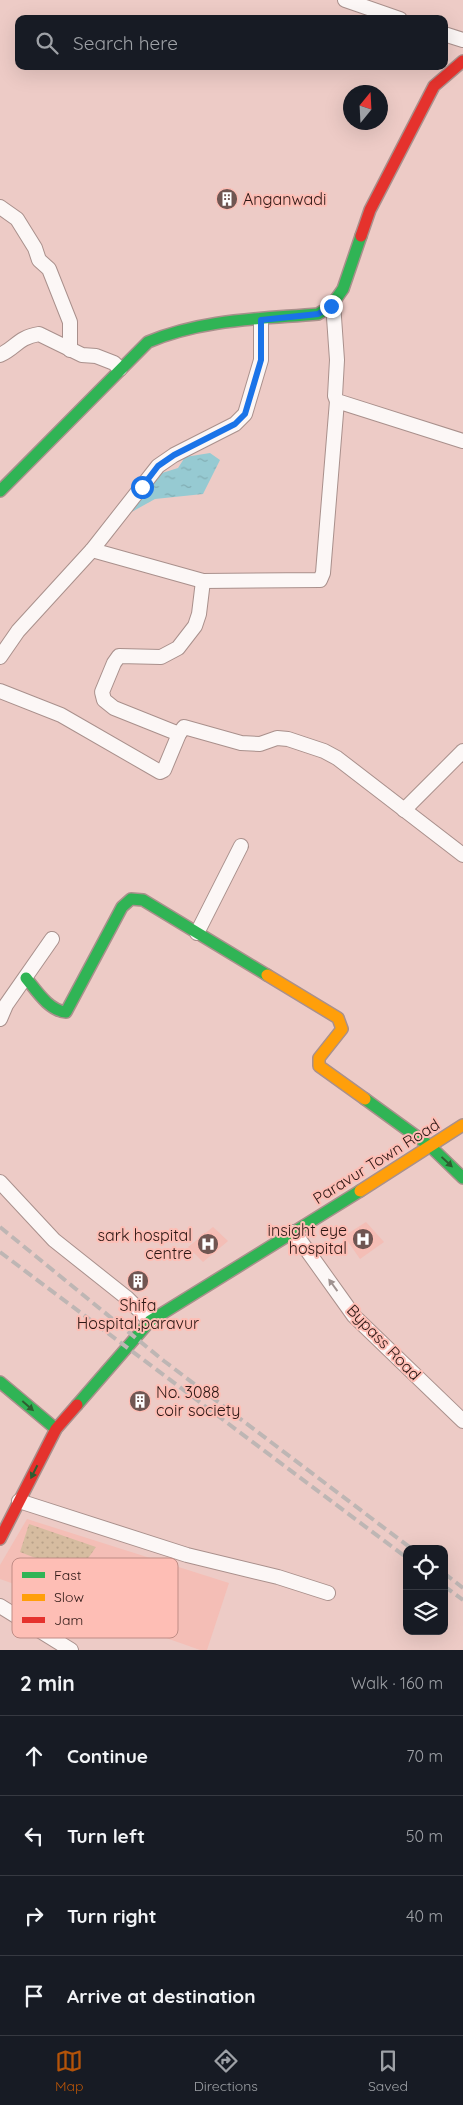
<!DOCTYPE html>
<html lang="en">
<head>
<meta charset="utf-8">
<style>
  :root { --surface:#171b24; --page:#20242c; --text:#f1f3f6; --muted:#9ea1a6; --line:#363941; --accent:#b45309 }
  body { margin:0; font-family:Quicksand,sans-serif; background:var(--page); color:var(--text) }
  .controls { position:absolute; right:15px; bottom:15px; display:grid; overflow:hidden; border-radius:10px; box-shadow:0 5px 20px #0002 }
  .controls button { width:45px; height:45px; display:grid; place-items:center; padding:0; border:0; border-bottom:1px solid var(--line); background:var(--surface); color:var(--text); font:25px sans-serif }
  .compass { position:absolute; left:343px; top:85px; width:45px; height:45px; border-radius:50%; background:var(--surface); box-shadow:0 5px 20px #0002; rotate:18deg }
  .stop { position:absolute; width:15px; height:15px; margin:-11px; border:4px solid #1a73e8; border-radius:50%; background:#fff }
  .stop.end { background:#1a73e8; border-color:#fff; box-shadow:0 1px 5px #0008 }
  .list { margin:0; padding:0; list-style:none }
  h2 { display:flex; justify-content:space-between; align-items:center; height:65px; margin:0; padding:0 20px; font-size:21px }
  h2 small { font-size:16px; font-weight:400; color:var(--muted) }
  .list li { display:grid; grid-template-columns:32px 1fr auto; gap:15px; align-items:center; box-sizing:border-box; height:80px; padding:0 20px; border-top:1px solid var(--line) }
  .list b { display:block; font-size:19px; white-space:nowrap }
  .list em { font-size:16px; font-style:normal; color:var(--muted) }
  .icon { flex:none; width:28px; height:28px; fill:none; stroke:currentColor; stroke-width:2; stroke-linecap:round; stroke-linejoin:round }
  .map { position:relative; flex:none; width:463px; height:1650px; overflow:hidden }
  .search { position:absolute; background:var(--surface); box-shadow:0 5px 20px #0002; left:15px; right:15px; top:15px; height:55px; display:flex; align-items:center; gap:12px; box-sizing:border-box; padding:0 18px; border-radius:10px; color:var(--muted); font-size:19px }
  .sheet { height:385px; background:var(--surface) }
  nav { display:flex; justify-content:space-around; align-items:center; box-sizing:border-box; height:70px; border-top:1px solid var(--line); background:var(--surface); font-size:14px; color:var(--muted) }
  nav a { display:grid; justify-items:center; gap:2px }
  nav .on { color:var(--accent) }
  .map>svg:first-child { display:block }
  .built { fill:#f4beb6 }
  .grass { fill:url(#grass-dots) }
  .water { fill:url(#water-ripples) }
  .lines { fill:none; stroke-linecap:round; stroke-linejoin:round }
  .street-casing { stroke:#a9908c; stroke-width:16 }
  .fast-casing { stroke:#a9908c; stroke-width:14 }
  .slow-casing { stroke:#a9908c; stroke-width:14 }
  .jam-casing { stroke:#a9908c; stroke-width:14 }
  .street { stroke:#fcf7f6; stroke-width:14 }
  .fast { stroke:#30b455; stroke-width:11 }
  .slow { stroke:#ff9f0a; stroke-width:11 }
  .jam { stroke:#e5322d; stroke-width:11 }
  .rail { stroke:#beb6b4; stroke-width:4; stroke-dasharray:10 5; stroke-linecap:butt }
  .oneway { fill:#2e5e31 }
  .oneway2 { fill:#9f9290 }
  .route { stroke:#1a73e8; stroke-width:6 }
  .labels { text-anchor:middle; stroke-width:4; stroke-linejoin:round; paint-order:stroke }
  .poi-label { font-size:16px; fill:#2d1714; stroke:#febeb5; text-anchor:start }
  .street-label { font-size:16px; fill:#2d1714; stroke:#febeb5 }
  .key { fill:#febeb5; stroke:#bf8c85; stroke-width:1 }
  .key-label { font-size:14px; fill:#2d1714 }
</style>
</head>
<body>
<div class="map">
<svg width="463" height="1650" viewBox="0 0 463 1650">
  <defs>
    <pattern id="grass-dots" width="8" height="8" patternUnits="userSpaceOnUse" patternTransform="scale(1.25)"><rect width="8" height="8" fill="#d6bca0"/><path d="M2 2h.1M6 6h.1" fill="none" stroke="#b8a189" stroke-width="1.8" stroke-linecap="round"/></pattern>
    <pattern id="water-ripples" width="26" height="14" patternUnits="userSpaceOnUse" patternTransform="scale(1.25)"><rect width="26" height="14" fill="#96cad2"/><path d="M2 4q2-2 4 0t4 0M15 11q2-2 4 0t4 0" fill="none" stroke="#82adb3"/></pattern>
  </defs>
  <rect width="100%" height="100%" fill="#edcbc6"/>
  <!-- built -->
  <g class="built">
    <path d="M366 1222 384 1242 360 1259 344 1236Z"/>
    <path d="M213 1227 228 1241 203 1262 188 1247Z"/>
    <path d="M27 1519 229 1583 207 1650H200L0 1579V1565Z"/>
  </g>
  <!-- grass -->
  <path class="grass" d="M29 1524 96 1547 77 1574 20 1552Z"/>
  <!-- water -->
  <path class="water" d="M210 453 220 460 203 494 155 499 128 514 162 473 178 468 185 457Z"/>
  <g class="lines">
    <!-- street casing -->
    <g class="street-casing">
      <g id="street">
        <path d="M345 0 400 19"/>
        <path d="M444 34 463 40"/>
        <path d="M0 207 17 219 35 248 39 260 49 269 70 322V350"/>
        <path d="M333 303 337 360 335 396 337 401 463 441"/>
        <path d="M0 355C17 347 17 338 39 334L82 355 96 356 114 363 120 369"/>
        <path d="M92 550 203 581 320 580 323 573 337 401"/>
        <path d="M0 657 18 631 92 550 158 466 174 455 235 424 245 414 261 360V320"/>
        <path d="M0 691 61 715 160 772 164 770 179 734 184 727 241 743 260 744 277 738 288 739 324 751 337 758 463 855"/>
        <path d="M179 734 114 708 104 700 102 692 114 663 119 656 161 657 178 648 195 626 199 614 203 581"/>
        <path d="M404 810 463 751"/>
        <path d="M197 933 241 846"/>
        <path d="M0 1019 6 1005 52 939"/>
        <path d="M0 1182 54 1240 127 1298 150 1321"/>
        <path d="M294 1232 354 1316 463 1421"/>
        <path d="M19 1501 187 1555 278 1577 328 1593"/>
        <path d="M0 1606 71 1650"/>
      </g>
    </g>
    <!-- fast casing -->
    <g class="fast-casing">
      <g id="fast">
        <path d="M0 491 148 342C202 319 260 319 318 314L331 306 343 289 361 236"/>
        <path d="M26 978C36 990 49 1011 66 1012L122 907 131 899 143 900 267 975"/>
        <path d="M365 1099 431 1147 463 1178"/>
        <path d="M0 1382 56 1429"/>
        <path d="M77 1405 150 1321 360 1191"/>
      </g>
    </g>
    <!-- slow casing -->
    <g class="slow-casing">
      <g id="slow">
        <path d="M267 975 338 1018 342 1029 319 1058V1066L365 1099"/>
        <path d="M360 1191 463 1125"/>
      </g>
    </g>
    <!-- jam casing -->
    <g class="jam-casing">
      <g id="jam">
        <path d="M361 236 370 210 434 86 463 61"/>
        <path d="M0 1539 56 1429 77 1405"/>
      </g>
    </g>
    <!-- street -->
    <use href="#street" class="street"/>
    <!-- fast -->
    <use href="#fast" class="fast"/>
    <!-- slow -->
    <use href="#slow" class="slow"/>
    <!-- jam -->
    <use href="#jam" class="jam"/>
    <!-- rail -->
    <g class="rail">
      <path d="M0 1227 164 1361 412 1549"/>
      <path d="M0 1252 407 1558"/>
      <path d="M444 1573 463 1588"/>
      <path d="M444 1586 463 1600"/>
    </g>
  </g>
  <!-- one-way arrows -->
  <defs><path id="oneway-solid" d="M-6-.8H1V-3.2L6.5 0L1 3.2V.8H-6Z" transform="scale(1.25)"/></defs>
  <g class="oneway">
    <use href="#oneway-solid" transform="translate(447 1162) rotate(43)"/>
    <use href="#oneway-solid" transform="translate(28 1406) rotate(41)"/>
    <use href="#oneway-solid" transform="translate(34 1472) rotate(117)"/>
  </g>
  <use class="oneway2" href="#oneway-solid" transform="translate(333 1285) rotate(-126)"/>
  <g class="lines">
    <!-- route -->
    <path class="route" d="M142 487 158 466 174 455 235 424 245 414 261 360V320L318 314 331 306"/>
  </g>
  <!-- icons -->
  <defs>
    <g id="building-disc" transform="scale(1.125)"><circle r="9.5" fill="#705652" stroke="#febeb5"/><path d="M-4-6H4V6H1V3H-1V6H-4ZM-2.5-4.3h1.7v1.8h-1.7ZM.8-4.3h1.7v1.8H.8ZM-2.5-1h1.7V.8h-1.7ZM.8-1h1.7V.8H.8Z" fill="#fff"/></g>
    <g id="hospital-disc" transform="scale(1.125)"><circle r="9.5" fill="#705652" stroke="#febeb5"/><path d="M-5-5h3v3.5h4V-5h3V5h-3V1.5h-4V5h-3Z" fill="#fff"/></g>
  </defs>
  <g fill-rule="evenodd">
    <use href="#building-disc" x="227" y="199"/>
    <use href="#hospital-disc" x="363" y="1239"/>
    <use href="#hospital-disc" x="208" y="1244"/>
    <use href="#building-disc" x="138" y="1281"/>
    <use href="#building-disc" x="140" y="1401"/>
  </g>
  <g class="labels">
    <!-- poi labels -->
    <g class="poi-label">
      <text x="243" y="205">Anganwadi</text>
      <text x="347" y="1236" text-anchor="end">insight eye<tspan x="347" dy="18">hospital</tspan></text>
      <text x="192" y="1241" text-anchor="end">sark hospital<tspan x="192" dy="18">centre</tspan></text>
      <text x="138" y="1311" text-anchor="middle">Shifa<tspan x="138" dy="18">Hospital,paravur</tspan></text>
      <text x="156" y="1398">No. 3088<tspan x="156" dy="18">coir society</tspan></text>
    </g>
    <!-- street labels -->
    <g class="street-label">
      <text transform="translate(376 1161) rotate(-32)" y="6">Paravur Town Road</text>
      <text transform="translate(384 1342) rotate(46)" y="6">Bypass Road</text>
    </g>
  </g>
  <!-- legend -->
  <rect x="12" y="1558" width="166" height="80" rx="8" class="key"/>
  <rect x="22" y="1572" width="23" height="6" fill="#30b455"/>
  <rect x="22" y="1594" width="23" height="7" fill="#ff9f0a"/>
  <rect x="22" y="1617" width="23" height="6" fill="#e5322d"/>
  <g class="key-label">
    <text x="54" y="1580">Fast</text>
    <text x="54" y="1602">Slow</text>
    <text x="54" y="1625">Jam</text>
  </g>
</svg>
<div class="controls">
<button><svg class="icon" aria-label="locate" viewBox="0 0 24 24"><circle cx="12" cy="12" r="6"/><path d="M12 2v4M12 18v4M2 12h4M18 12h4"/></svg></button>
<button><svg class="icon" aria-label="layers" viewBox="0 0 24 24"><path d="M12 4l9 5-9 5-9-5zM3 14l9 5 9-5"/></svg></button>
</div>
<svg class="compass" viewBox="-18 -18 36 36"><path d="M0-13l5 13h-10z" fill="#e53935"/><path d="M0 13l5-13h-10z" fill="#9ea1a6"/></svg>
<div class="stop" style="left:142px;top:487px"></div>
<div class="stop end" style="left:331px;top:306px"></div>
<div class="search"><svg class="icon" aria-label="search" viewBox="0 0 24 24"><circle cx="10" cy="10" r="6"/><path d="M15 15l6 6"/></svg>Search here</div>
</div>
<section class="sheet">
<h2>2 min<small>Walk · 160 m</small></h2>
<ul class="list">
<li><svg class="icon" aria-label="ahead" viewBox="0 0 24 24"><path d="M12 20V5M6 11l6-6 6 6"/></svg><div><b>Continue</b></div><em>70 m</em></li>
<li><svg class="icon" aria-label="left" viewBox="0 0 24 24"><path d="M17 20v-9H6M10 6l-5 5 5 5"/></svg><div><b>Turn left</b></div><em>50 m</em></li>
<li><svg class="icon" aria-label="right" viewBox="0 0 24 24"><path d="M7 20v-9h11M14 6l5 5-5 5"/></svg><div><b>Turn right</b></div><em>40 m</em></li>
<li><svg class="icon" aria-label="arrive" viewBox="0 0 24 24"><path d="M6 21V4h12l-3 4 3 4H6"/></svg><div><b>Arrive at destination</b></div></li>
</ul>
</section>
<nav>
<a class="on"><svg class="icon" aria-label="map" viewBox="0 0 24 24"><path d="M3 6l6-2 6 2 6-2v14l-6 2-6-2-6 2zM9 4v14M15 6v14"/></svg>Map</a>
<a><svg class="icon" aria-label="directions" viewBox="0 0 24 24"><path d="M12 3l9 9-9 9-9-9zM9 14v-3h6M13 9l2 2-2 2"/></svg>Directions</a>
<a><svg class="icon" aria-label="saved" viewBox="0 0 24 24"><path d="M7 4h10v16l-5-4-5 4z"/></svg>Saved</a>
</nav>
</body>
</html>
